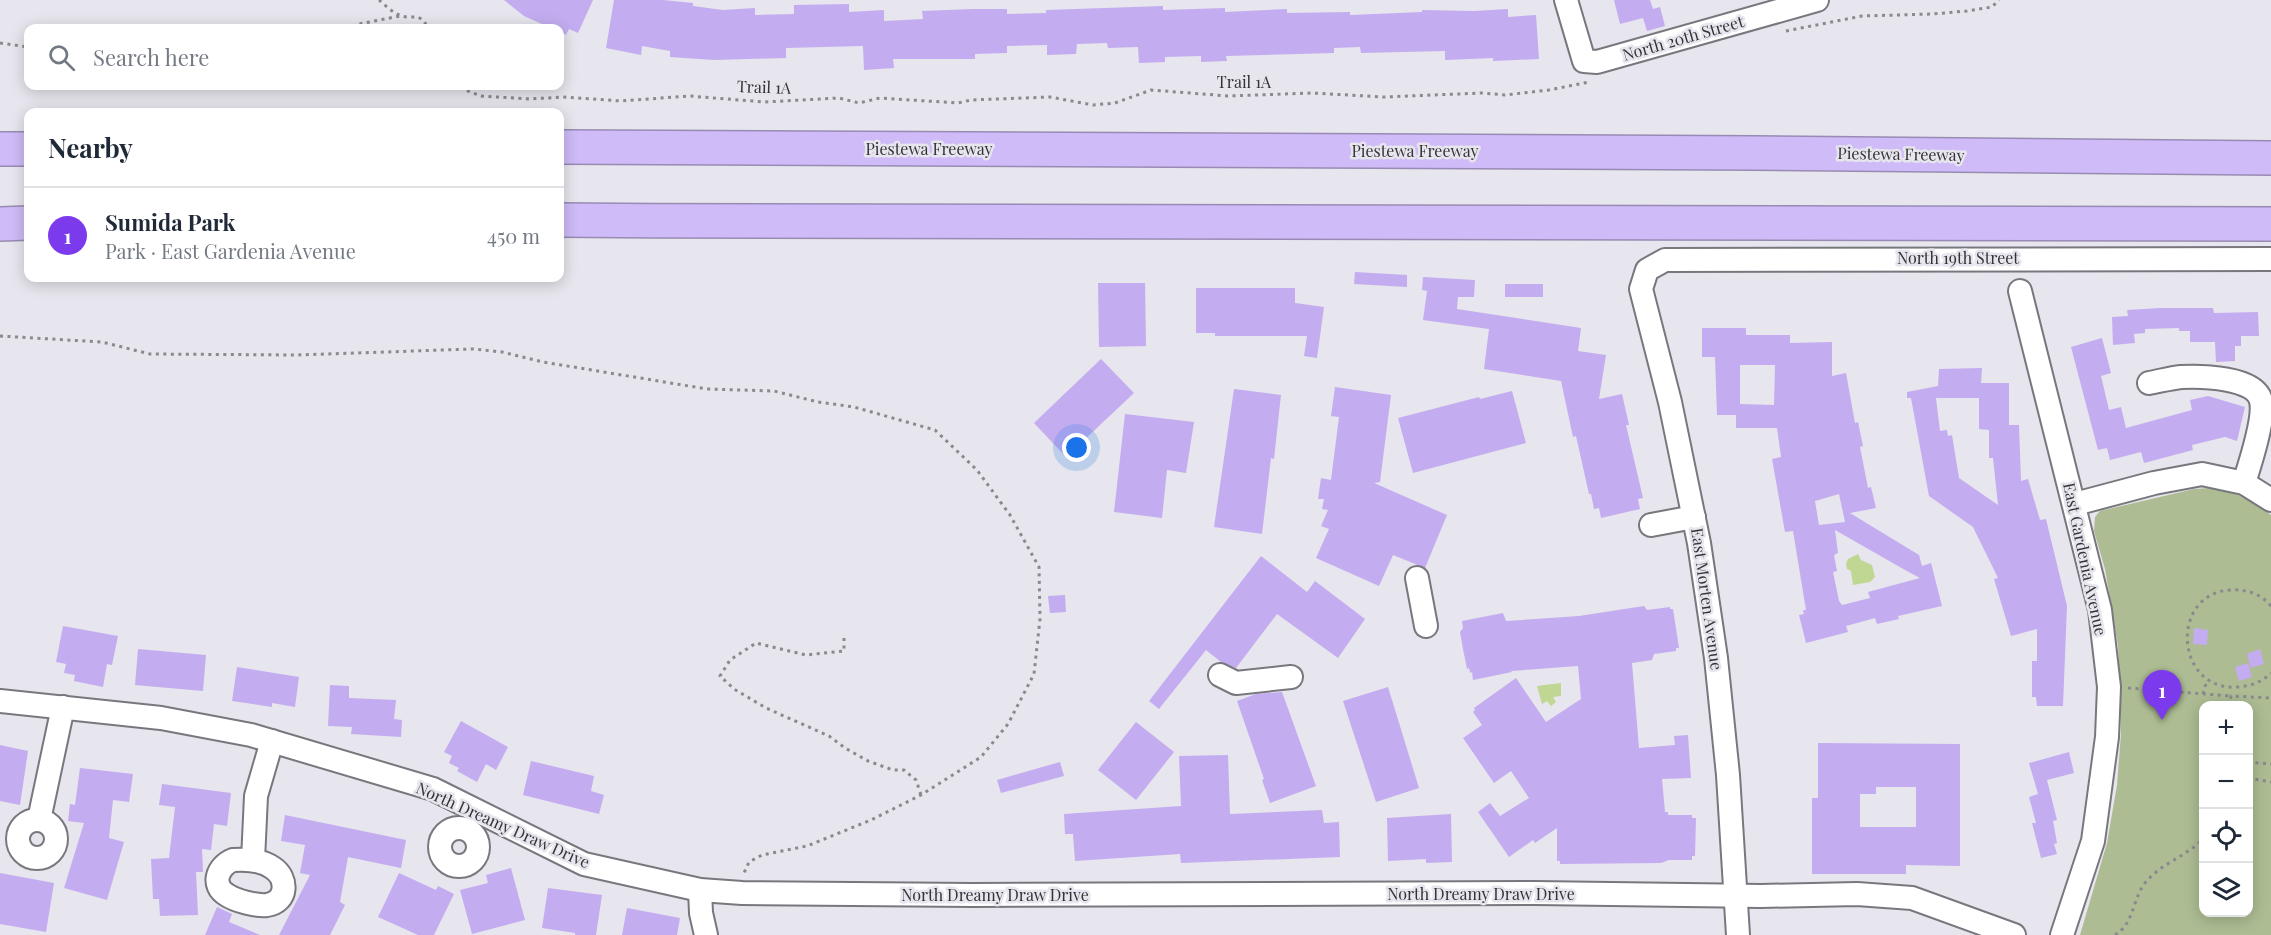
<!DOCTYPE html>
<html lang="en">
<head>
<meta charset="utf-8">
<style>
  :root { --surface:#fff; --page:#f2f2f3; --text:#1f2937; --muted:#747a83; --line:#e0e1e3; --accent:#7c3aed }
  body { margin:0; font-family:"Playfair Display",serif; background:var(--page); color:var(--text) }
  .controls { position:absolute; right:18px; bottom:18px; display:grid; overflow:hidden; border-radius:12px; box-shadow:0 3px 15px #0003 }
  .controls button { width:54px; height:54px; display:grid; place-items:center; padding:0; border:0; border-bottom:2px solid var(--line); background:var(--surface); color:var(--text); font:30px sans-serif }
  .you { position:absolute; left:1077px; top:448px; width:21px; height:21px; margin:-15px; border:4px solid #fff; border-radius:50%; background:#1a73e8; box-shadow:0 0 0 9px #1a73e833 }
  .badge { display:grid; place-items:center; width:39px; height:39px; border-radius:50%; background:var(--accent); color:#fff; font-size:20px; font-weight:700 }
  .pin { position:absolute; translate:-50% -50px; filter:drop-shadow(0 2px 3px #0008) }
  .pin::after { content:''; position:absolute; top:32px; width:21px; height:18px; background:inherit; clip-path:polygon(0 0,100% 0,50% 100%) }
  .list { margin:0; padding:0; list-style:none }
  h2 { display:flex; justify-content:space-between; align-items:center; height:78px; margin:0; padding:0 24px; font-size:26px }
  h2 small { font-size:20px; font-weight:400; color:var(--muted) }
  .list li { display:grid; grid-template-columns:39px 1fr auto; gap:18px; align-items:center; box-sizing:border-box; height:96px; padding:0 24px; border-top:2px solid var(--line) }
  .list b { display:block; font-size:22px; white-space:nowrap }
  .list p { margin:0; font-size:20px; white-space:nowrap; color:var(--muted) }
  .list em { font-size:20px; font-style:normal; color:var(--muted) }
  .icon { flex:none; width:33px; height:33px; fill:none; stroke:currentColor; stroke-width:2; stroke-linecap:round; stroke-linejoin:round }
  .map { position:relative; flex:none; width:2271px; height:935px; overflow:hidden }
  .search { position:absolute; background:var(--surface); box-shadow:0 3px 15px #0003; left:24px; top:24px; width:540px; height:66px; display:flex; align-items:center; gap:15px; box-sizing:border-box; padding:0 21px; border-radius:12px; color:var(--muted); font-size:22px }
  .panel { position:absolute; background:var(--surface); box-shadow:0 3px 15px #0003; left:24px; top:108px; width:540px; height:174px; border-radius:12px }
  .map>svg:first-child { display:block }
  .green { fill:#adbc93; fill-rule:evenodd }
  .water { fill:#bfd792 }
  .building { fill:#c3adf0; fill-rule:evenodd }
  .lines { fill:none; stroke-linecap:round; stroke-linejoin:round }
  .minor-casing { stroke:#79777e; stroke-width:26 }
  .highway-casing { stroke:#988bb3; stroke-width:36 }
  .path { stroke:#8a898e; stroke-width:3; stroke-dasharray:3 4.5; stroke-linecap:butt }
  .minor { stroke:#fff; stroke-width:22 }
  .highway { stroke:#cebbf7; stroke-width:33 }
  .labels { text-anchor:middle; stroke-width:5; stroke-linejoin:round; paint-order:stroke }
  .street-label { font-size:16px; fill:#333235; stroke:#e7e5ed }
</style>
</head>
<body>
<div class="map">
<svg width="2271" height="935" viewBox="0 0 2271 935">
  <rect width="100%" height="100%" fill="#e7e5ed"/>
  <!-- green -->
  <path class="green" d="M2209 488C2232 491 2253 499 2271 515V935H2080L2107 843 2117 785 2121 734 2118 646 2105 569 2094 531 2095 517 2100 511 2194 489ZM2204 706H2248V912H2204Z"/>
  <!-- water -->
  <g class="water">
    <path d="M1858 554 1861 560 1872 565 1875 577 1870 582 1853 585 1851 571 1847 569 1846 564 1848 559Z"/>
    <path d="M1561 683V696L1553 697 1556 702 1551 706 1547 701 1542 704 1537 686Z"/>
  </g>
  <!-- building -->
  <g class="building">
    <path d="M504 0H593L578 33 569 29 566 35 560 32V28H551L524 16Z"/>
    <path d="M614 0H663L693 3V6L723 10 755 8V15L794 14V5L849 4V12L884 10V21L923 19 922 11 973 9H1007V14L1046 13V10L1163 6V10L1225 8V12L1287 9V13L1350 12V15L1422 12V10L1474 11 1508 9V17L1536 15 1539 59 1493 61V58L1445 60V51L1361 53 1360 47 1334 48V53L1226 56 1227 61 1201 62V56L1165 57V62L1139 63 1138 47 1108 48 1107 43 1077 44 1076 54 1047 55V45L1007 46V53L975 54V59H893L894 68 864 70 863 46 786 48V58L714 60 670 57V51L642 46 641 55 606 48Z"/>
    <path d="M1614 0H1650L1653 9 1660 7 1665 26 1647 31 1643 18 1620 24Z"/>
    <path d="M1355 272 1407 275V287L1354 284Z"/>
    <path d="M1423 277 1475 280 1474 297H1458L1457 309 1581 328 1578 351 1606 355 1599 399 1622 394 1629 425H1626L1643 498 1638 499 1640 509 1601 518 1599 508 1594 509 1591 494H1589L1576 436 1573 437 1561 381 1484 369 1489 329 1423 320 1427 291 1422 290Z"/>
    <path d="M1098 283H1145L1146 346 1099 347Z"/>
    <rect x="1505" y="284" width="38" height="13"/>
    <path d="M1196 288H1295V303L1324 307 1317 358 1304 356 1307 336H1215V333H1196Z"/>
    <path d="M2160 308H2213L2214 313 2258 312 2259 336H2241V346H2235V361L2216 362 2215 342H2190V331H2179V328L2145 329V333L2134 334 2135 343 2113 345 2112 317 2128 316 2127 310Z"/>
    <path d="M1702 328H1746V335H1790V343L1832 342V376L1846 373 1855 423 1858 422 1863 446 1860 447 1868 488 1871 487 1876 508 1850 513 1919 555 1922 566 1931 563 1942 606 1898 616 1899 619 1877 624 1875 618 1846 626 1848 632 1806 643 1799 615 1804 614 1803 610H1806L1793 531 1785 532 1772 459 1781 457 1777 428H1736V415H1717L1715 357H1702ZM1740 365H1775L1774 405 1740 404ZM1839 494 1845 522 1819 525 1815 501ZM1835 530 1905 570 1920 578 1868 592 1870 598 1842 605 1839 601 1833 572 1837 571 1834 555 1838 553Z"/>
    <path d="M2102 338 2111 373 2101 376 2109 410 2121 407 2126 428 2192 410 2190 400 2208 396 2245 407 2237 441 2225 437 2192 445 2193 450 2144 463 2141 452 2110 460 2107 448 2098 450 2071 347Z"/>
    <path d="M1101 359 1134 393 1066 457 1034 423Z"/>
    <path d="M1982 368 1981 383H2009V425H2019L2021 481 2028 479 2040 520 2046 519 2067 606 2063 706H2037L2036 697H2032V661H2037V629L2011 636 1994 579 1998 578 1973 527 1929 496 1911 398H1907V392L1938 386 1939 369ZM1936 398H1979V429L1989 430V458H1993L1998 505 1959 478 1952 435 1948 436 1947 430 1940 431Z"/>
    <path d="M1335 387 1391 395 1380 482 1374 483 1447 515 1425 568 1393 555 1379 586 1316 558 1329 529 1321 526 1328 510 1322 509 1324 499H1318L1321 478 1331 480 1339 417 1331 416Z"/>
    <path d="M1234 389 1281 395 1274 459 1271 458 1262 534 1214 527Z"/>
    <path d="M1512 391 1526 443 1413 473 1398 418 1479 397 1480 399Z"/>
    <path d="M1125 414 1194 422 1186 473 1167 470 1162 518 1114 512Z"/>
    <path d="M1261 556 1307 592 1315 581 1365 619 1338 658 1277 614 1236 668 1221 662 1206 650 1159 709 1149 701Z"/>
    <path d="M1065 595 1066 612 1050 613 1048 596Z"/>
    <path d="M1644 606 1647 610 1670 607V609H1673L1679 648H1676V651L1654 654 1652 660 1632 663 1639 748 1675 745 1674 736 1688 735 1691 778 1662 779 1665 812H1668V815H1692V818H1696L1695 856H1692V860H1669L1661 863 1560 864V861H1557V828L1535 843 1533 840 1509 857 1478 812 1490 803 1500 816 1529 798 1511 771 1494 783 1463 738 1482 725 1473 712 1475 710 1474 708 1516 678 1546 722 1581 699 1578 666 1511 671 1512 672 1473 680 1472 672 1470 673 1469 668 1467 669 1463 649 1460 632 1463 628 1462 621 1503 613 1506 621 1579 616Z"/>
    <path d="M63 626 118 636 112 665 107 664 103 687 74 681 75 675 64 673 66 664 56 662Z"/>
    <path d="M2194 628 2208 630 2207 645 2193 644Z"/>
    <path d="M138 649 206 655 203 691 135 685Z"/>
    <path d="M2260 649 2264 664 2251 668 2247 654Z"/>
    <path d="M2248 663 2252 677 2239 681 2235 667Z"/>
    <path d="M237 667 299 677 295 707 272 703V707L232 701Z"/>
    <path d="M330 685 349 686V698L396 700 394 719 402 720 401 737 351 734 352 727 328 726Z"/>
    <path d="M1388 687 1419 788 1376 802 1343 701Z"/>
    <path d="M1282 692 1316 786 1270 803 1262 780 1264 779 1237 701 1256 694Z"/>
    <path d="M461 721 508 747 496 770 486 764 477 782 457 771 459 768 449 763 452 756 444 752Z"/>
    <path d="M1136 722 1174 752 1136 800 1098 770Z"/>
    <path d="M1818 743 1960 744V866L1906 865V874H1812V798H1818ZM1876 787H1916V827H1860V794H1876Z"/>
    <path d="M0 745 28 751 20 805 0 801Z"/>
    <path d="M2069 752 2074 773 2047 780 2057 820 2053 821 2057 843 2054 844 2057 854 2041 858 2032 823H2036L2029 797 2038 794 2029 763Z"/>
    <path d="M1228 755 1230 814 1322 810 1324 823 1339 822 1340 857 1181 863 1180 854 1075 861 1073 834H1065L1064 814 1181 806 1179 756Z"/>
    <path d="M531 761 594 776 591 791 604 795 599 814 523 795Z"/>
    <path d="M1060 762 1064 776 1001 793 997 780Z"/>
    <path d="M80 768 133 774 129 802 113 800 109 838 124 842 107 900 64 888 84 823 68 821 70 804 75 805Z"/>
    <path d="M162 784 231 793 227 826 214 824 211 850 202 849 203 872H196L198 915 160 916 159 899H153L151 859 169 858 175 807 159 805Z"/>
    <path d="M1451 814 1452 862 1426 863V859L1388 861 1387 818Z"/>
    <path d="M285 815 406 840 401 868 348 857 340 902 345 905 330 935H279L310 875 300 873 305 845 281 841Z"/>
    <path d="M511 868 525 920 472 934 460 890 488 883 486 875Z"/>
    <path d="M0 873 54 883 46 932 0 924Z"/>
    <path d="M399 873 436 890 438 886 454 894 434 935H418L378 917Z"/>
    <path d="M548 888 602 895 596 935H575V933L542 928Z"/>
    <path d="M217 907 232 914 229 922 260 935H205Z"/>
    <path d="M627 908 680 918 677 935H622Z"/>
  </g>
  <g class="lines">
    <!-- minor casing -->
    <g class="minor-casing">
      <g id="minor">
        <path d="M1566 0 1584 61 1597 62 1817 0"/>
        <path d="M2020 291 2100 610 2109 687 2107 737 2093 841 2062 935"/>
        <path d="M2149 383C2160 381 2171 378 2181 377 2201 376 2256 377 2261 401 2265 418 2250 464 2244 483"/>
        <path d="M2075 504 2154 483 2202 474 2244 483 2271 500"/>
        <path d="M1651 525 1694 517"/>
        <path d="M1417 578 1426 626"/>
        <path d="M1220 675 1236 683 1291 677"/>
        <path d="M0 701 161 718 251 735 433 789 584 864 700 890 742 893 973 895 1535 893 1761 896 1857 894 1912 898 2014 935"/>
        <circle cx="37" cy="839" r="19"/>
        <path d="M39 820 63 707"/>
        <circle cx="459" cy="847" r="19"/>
        <path d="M233 860C246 859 262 860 273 868 288 878 288 902 267 905 256 906 236 901 227 895 210 885 218 866 233 860Z"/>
        <path d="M253 860 256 796 272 741"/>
        <path d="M700 890 701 913 706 935"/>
        <path d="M1738 935 1728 775 1716 658 1699 543 1670 402 1641 289 1647 270 1665 260 2271 259"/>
      </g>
    </g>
    <!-- highway casing -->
    <g class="highway-casing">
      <g id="highway">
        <path d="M560 147 1754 153 2271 158"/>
        <path d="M0 149H28"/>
        <path d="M560 220C1130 225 1700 222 2271 224"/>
        <path d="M0 224 28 223"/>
      </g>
    </g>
    <!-- path -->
    <g class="path">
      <path d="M379 0C385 5 392 12 399 15 413 21 419 10 428 28"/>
      <path d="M345 28 359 24 400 16"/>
      <path d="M1786 31 1862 16 1932 14 1967 11 1992 7 1999 0"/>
      <path d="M0 43 28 47"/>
      <path d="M461 86 468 91 481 96 530 99 563 97 621 101 689 96 765 102 839 98 859 103 880 98 958 103 971 100 1050 97 1093 105 1115 103 1151 90 1228 96 1312 93 1384 97 1482 93 1505 95 1549 90 1589 82"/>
      <path d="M0 336 102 342 150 354 297 355 473 349 502 352 543 362 707 389 774 391 818 402 854 407 935 430 977 470 1010 515 1039 567 1040 619 1034 674 1008 724 981 757 921 795 871 820 807 846 762 855 749 862 744 873"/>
      <path d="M2271 606C2260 593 2246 589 2230 590 2169 594 2175 692 2238 687 2251 686 2262 682 2271 673"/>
      <path d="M844 638V651L806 655 756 643 730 660 720 676 734 689 766 708 829 736 845 748 868 761 893 770H904L916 780 921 795"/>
      <path d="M2128 688 2231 696"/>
      <path d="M2203 694 2207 680"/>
      <path d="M2229 706 2231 696 2271 698"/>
      <path d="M2248 762 2271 764"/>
      <path d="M2248 778 2271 782"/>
      <path d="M2115 935C2134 924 2132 900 2145 883 2161 863 2186 857 2204 838"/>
    </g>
    <!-- minor -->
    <use href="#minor" class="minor"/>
    <!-- highway -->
    <use href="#highway" class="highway"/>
  </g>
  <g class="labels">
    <!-- street labels -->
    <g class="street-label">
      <text transform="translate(1683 38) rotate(-16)" y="6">North 20th Street</text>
      <text x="1244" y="88">Trail 1A</text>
      <text transform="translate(764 87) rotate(2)" y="6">Trail 1A</text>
      <text x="929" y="155">Piestewa Freeway</text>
      <text x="1415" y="157">Piestewa Freeway</text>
      <text transform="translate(1901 154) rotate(1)" y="6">Piestewa Freeway</text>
      <text x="1958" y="264">North 19th Street</text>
      <text transform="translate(2085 559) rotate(78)" y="6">East Gardenia Avenue</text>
      <text transform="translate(1707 599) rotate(82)" y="6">East Morten Avenue</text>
      <text transform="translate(503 825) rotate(24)" y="6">North Dreamy Draw Drive</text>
      <text x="1481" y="900">North Dreamy Draw Drive</text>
      <text x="995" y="901">North Dreamy Draw Drive</text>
    </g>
  </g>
</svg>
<div class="controls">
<button>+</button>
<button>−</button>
<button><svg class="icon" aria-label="locate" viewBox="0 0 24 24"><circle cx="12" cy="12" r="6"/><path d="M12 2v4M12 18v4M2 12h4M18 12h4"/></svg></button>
<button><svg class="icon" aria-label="layers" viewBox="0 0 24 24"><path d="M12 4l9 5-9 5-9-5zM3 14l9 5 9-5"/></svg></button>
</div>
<div class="you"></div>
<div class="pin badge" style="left:2162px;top:720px">1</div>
<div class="search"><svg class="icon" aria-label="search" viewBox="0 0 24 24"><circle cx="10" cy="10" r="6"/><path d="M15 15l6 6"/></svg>Search here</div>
<section class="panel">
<h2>Nearby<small></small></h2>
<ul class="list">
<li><span class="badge">1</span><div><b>Sumida Park</b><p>Park · East Gardenia Avenue</p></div><em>450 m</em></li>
</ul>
</section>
</div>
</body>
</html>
